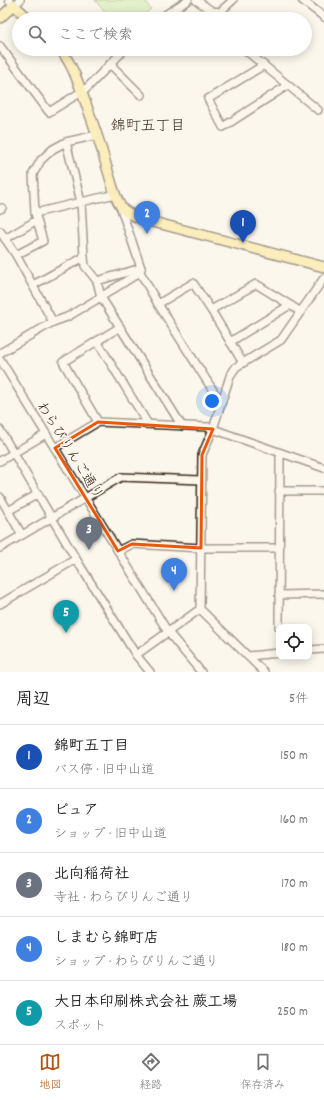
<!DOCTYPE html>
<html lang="ja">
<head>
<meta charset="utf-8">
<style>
  :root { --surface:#fff; --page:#f6f6f6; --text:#202124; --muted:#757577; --line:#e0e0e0; --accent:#b45309 }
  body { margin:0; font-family:Dekko,"Klee One",sans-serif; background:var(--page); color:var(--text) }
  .controls { position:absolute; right:12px; bottom:12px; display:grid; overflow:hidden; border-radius:8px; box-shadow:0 2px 10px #0003 }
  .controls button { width:36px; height:36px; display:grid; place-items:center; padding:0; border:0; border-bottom:1px solid var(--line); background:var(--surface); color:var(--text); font:20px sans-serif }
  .you { position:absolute; left:212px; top:401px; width:14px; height:14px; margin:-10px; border:3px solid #fff; border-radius:50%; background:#1a73e8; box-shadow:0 0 0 6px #1a73e833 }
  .badge { display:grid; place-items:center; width:26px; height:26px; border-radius:50%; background:var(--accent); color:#fff; font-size:13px; font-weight:700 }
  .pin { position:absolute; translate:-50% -33px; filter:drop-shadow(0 1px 2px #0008) }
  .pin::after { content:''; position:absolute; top:21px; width:14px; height:12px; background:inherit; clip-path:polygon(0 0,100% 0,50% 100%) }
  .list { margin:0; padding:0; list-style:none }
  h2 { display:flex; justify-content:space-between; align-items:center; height:52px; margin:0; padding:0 16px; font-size:17px }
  h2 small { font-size:13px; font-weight:400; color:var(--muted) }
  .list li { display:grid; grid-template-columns:26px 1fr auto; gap:12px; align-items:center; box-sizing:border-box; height:64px; padding:0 16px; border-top:1px solid var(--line) }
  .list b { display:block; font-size:15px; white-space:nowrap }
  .list p { margin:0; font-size:13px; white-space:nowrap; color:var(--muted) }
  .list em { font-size:13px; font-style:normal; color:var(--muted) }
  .icon { flex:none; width:22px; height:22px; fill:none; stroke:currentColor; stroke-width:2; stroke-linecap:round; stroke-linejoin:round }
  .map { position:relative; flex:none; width:324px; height:672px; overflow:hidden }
  .search { position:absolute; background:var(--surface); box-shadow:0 2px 10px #0003; left:12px; right:12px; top:12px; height:44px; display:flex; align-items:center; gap:10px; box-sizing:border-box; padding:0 14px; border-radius:22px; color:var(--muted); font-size:15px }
  .sheet { height:372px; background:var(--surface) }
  nav { display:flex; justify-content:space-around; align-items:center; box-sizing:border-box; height:56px; border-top:1px solid var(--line); background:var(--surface); font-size:11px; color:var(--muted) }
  nav a { display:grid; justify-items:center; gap:2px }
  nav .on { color:var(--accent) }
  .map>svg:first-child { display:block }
  .green { fill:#c5e69f; stroke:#80885e }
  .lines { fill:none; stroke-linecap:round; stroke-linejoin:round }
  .minor-casing { stroke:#3b2a1e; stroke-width:10 }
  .major-casing { stroke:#3b2a1e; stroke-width:12 }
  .minor { stroke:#fbf7ec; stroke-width:7 }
  .major { stroke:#fae180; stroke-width:9 }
  .marked { fill:none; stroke:#e8590c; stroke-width:3; stroke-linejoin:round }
  .labels { text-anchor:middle; stroke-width:3.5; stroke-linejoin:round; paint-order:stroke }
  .street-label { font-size:14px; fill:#3b2a1e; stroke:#fbf7ec }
  .neighbourhood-label { font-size:15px; fill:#3b2a1e; stroke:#fbf7ec }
</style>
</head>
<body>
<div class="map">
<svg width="324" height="672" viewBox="0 0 324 672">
  <rect width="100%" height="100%" fill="#fbf7ec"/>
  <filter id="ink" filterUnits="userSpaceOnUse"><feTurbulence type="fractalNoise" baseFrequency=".025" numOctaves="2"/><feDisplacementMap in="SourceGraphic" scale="8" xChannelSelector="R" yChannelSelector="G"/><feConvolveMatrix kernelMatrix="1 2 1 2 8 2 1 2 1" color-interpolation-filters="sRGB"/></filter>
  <g filter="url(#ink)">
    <!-- green -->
    <path class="green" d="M95 0H144L151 9 139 19H110Z"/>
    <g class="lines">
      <!-- minor casing -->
      <g class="minor-casing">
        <g id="minor">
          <path d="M9 0 14 5 20 0"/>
          <path d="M196 0 212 11 220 12 233 0"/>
          <path d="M302 0 324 17"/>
          <path d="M159 19 188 0"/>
          <path d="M0 46 49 112 86 89 125 49"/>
          <path d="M244 49 318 110"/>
          <path d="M110 64 141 95"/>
          <path d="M264 65 208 99 223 127 288 85"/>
          <path d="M120 206 141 268 140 272 158 304 221 403"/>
          <path d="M0 209 2 208"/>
          <path d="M35 213 81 202 66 142"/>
          <path d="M0 231 16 255 53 322"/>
          <path d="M5 239 37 220"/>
          <path d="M16 255 43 241 35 213 33 174 41 160 53 149 66 142 97 135"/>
          <path d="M84 257 81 202 116 194"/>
          <path d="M97 281 101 297 140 272"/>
          <path d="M33 285 84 257 85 266 97 281 141 268"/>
          <path d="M158 304 193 283 211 310 243 363"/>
          <path d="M211 310 256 284 290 305"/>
          <path d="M97 341 148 424"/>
          <path d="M230 342 290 305 301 312"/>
          <path d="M0 353 53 322 67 317 101 297 182 426"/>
          <path d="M0 359 168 632 201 672"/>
          <path d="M98 422 63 362 120 327"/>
          <path d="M0 430 76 559 136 655 150 672"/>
          <path d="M55 448 98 422 209 427 213 429 324 468"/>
          <path d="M0 461 46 434"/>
          <path d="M279 491H324"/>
          <path d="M0 497 22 535"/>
          <path d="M8 511 38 494"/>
          <path d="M0 548 121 477 201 480"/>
          <path d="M118 551 132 544 201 548H279"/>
          <path d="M279 595 324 594"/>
          <path d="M0 604 76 559"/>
          <path d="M200 609 264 672"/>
          <path d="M279 627 280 457 282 454"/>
          <path d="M309 650 324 649"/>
          <path d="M136 655 200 609 202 455 213 429 230 376 236 367 281 340 324 278"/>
          <path d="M248 656 279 653"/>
        </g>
      </g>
      <!-- major casing -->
      <g class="major-casing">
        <g id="major">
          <path d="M0 18 14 5 29 19"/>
          <path d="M60 49C73 65 79 85 86 104 94 125 101 146 107 168 111 179 115 202 124 210 134 218 149 221 161 224L324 267"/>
        </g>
      </g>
      <!-- minor -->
      <use href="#minor" class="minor"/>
      <!-- major -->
      <use href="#major" class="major"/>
    </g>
  </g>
  <!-- marked area -->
  <path d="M0 0H324V672H0ZM98 422 213 429 202 455 201 548 132 544 118 551 55 448Z" fill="#fbf7ec" fill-opacity=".55" fill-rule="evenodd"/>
  <path class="marked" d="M98 422 213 429 202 455 201 548 132 544 118 551 55 448Z"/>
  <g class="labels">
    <!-- street labels -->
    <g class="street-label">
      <text transform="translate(71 450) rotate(58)" y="5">わらびりんご通り</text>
    </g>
    <!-- neighbourhood labels -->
    <g class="neighbourhood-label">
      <text x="148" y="130">錦町五丁目</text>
    </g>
  </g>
</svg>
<div class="controls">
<button><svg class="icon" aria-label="locate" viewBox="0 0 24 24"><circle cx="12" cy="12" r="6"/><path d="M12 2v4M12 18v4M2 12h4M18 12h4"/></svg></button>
</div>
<div class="you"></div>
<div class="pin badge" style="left:243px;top:243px;background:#1a4fb4">1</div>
<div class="pin badge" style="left:147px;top:234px;background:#3f7fe0">2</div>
<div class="pin badge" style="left:89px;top:550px;background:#6b7280">3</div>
<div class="pin badge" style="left:174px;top:591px;background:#3f7fe0">4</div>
<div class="pin badge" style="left:66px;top:633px;background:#0f9aa8">5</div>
<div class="search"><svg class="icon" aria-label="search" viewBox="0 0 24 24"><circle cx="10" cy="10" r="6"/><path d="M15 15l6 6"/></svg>ここで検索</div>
</div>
<section class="sheet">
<h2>周辺<small>5件</small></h2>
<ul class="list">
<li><span class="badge" style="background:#1a4fb4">1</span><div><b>錦町五丁目</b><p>バス停 · 旧中山道</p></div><em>150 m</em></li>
<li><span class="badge" style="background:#3f7fe0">2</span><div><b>ピュア</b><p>ショップ · 旧中山道</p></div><em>160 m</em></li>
<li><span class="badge" style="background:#6b7280">3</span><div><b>北向稲荷社</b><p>寺社 · わらびりんご通り</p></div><em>170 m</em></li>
<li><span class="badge" style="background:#3f7fe0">4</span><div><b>しまむら錦町店</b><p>ショップ · わらびりんご通り</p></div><em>180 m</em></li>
<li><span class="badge" style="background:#0f9aa8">5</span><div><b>大日本印刷株式会社 蕨工場</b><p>スポット</p></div><em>250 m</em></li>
</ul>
</section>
<nav>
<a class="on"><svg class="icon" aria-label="map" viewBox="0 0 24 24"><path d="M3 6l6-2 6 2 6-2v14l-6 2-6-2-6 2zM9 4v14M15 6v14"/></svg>地図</a>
<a><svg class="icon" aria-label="directions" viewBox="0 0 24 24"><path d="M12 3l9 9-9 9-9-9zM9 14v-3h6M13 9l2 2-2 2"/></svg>経路</a>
<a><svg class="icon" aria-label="saved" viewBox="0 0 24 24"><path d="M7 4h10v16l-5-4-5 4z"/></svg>保存済み</a>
</nav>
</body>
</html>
